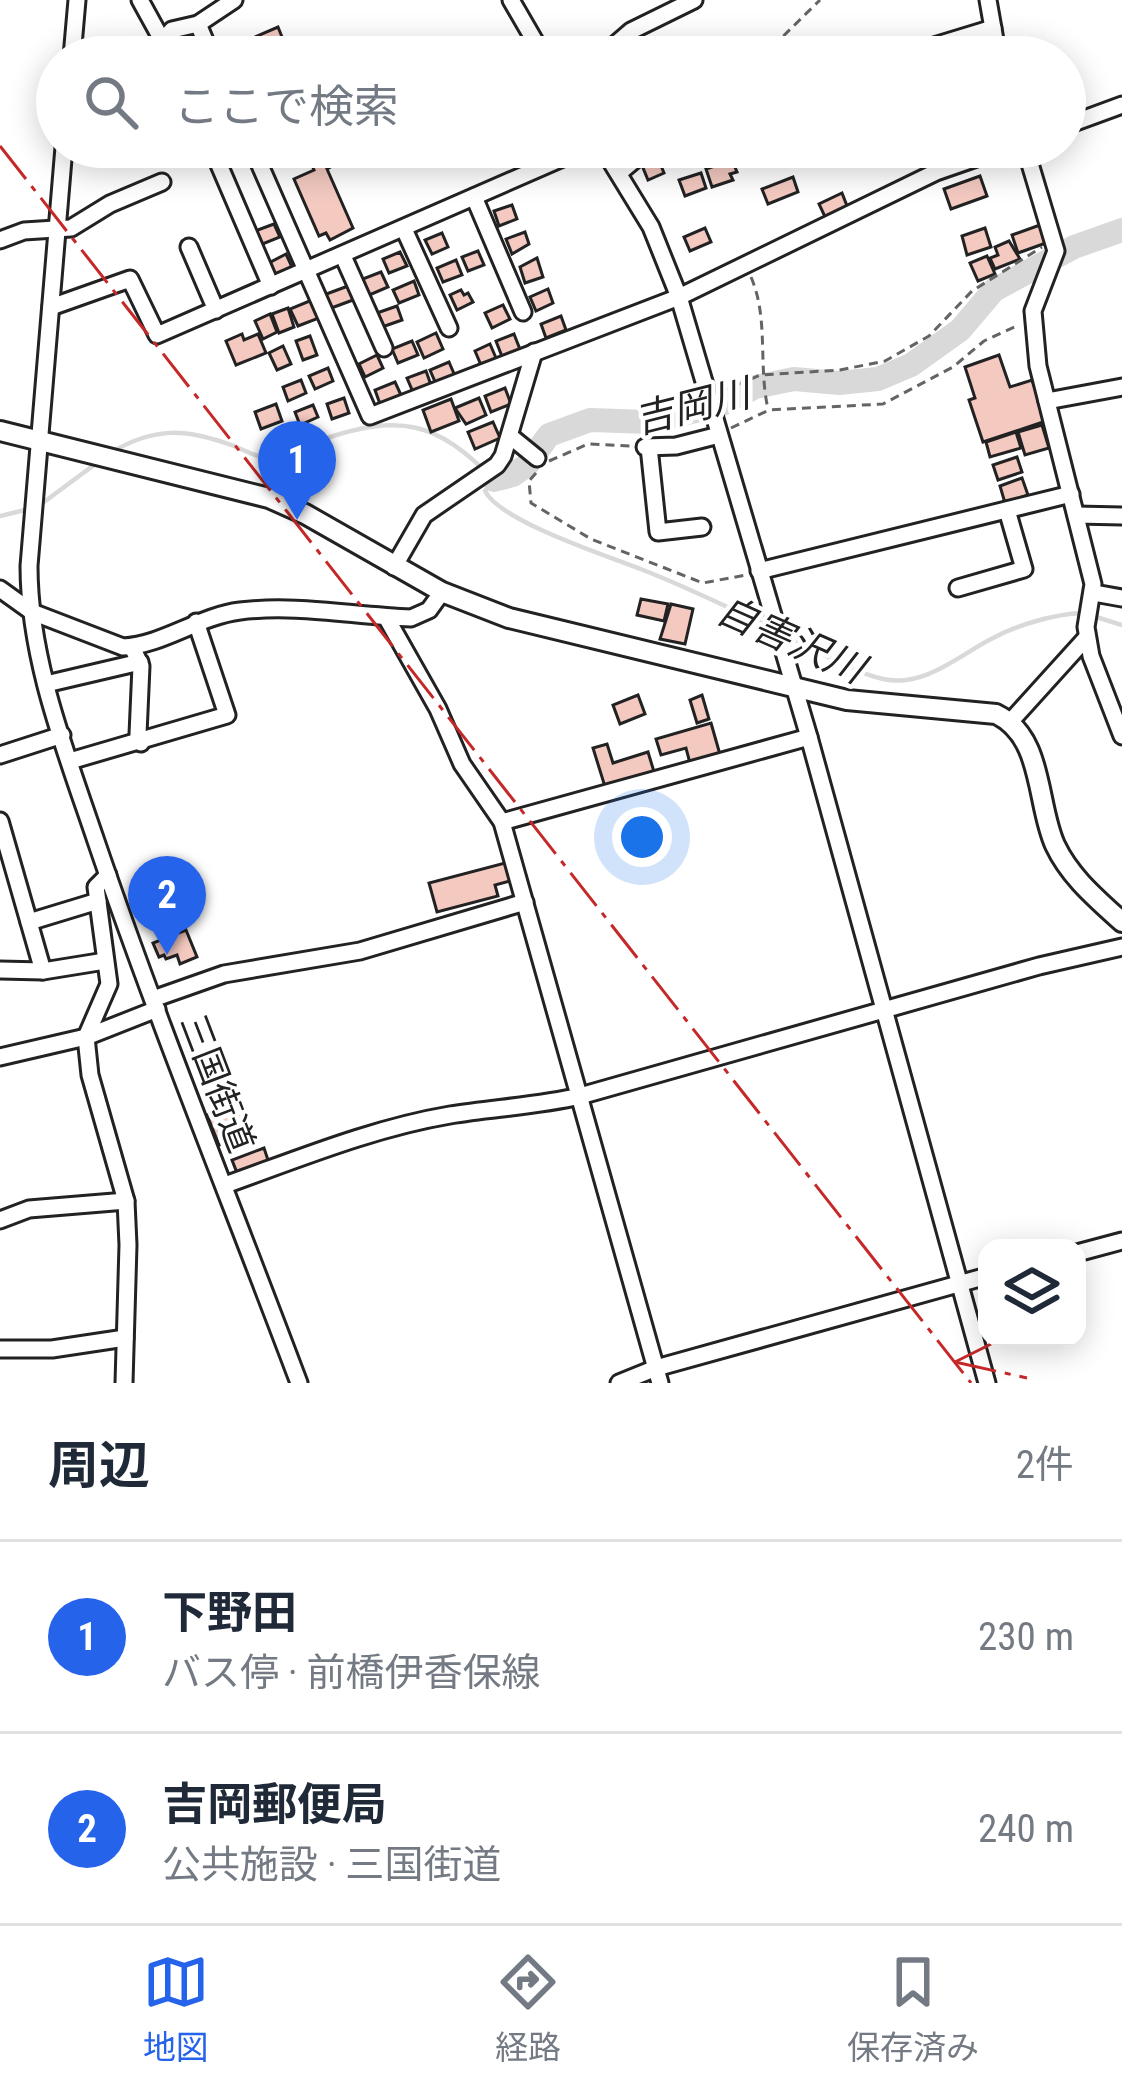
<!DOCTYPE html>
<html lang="ja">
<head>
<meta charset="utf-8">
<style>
  :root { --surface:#fff; --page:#f6f6f7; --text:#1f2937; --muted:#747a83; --line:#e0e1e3; --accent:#2563eb }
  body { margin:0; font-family:"Roboto Condensed","Noto Sans JP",sans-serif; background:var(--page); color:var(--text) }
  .controls { position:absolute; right:36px; bottom:36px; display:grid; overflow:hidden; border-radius:24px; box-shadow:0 6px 30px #0003 }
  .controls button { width:108px; height:108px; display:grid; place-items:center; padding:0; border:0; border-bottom:3px solid var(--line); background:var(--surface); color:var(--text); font:60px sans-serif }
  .you { position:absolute; left:642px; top:837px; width:42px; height:42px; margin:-30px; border:9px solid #fff; border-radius:50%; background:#1a73e8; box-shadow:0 0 0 18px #1a73e833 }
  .badge { display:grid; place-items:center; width:78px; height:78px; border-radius:50%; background:var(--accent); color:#fff; font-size:39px; font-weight:700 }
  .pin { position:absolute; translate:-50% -99px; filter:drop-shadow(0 3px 6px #0008) }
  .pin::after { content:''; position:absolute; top:63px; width:42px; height:36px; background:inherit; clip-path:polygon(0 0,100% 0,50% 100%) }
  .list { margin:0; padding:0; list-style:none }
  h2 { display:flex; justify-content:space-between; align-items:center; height:156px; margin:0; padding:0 48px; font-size:51px }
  h2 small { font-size:39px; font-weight:400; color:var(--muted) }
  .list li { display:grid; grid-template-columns:78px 1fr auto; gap:36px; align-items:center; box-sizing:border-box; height:192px; padding:0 48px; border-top:3px solid var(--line) }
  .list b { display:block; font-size:45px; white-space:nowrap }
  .list p { margin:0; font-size:39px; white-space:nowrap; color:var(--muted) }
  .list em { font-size:39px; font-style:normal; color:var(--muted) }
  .icon { flex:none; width:66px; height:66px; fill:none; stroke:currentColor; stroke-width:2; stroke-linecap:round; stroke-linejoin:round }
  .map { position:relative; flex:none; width:1122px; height:1383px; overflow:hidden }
  .search { position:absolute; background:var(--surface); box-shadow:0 6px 30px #0003; left:36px; right:36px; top:36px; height:132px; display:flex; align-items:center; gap:30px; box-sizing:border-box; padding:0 42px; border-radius:66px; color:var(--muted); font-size:45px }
  .sheet { height:540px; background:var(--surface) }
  nav { display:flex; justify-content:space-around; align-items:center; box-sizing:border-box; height:168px; border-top:3px solid var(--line); background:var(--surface); font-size:33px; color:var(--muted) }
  nav a { display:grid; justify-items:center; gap:6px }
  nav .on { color:var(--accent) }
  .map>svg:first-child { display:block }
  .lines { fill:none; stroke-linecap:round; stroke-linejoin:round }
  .stream { stroke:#d9d9d9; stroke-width:4.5 }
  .river { stroke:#d9d9d9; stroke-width:24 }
  .building { fill:#f3c9c0; stroke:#222; stroke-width:3 }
  .minor-casing { stroke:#222; stroke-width:21 }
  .major-casing { stroke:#222; stroke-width:24 }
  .path { stroke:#646464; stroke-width:3; stroke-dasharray:9 6; stroke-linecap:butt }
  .minor { stroke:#fff; stroke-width:15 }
  .major { stroke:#fff; stroke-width:18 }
  .power { stroke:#c62828; stroke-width:3; stroke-dasharray:42 9 6 9; stroke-linecap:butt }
  .labels { text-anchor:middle; stroke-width:9; stroke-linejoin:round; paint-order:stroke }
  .street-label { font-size:36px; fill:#222; stroke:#fff }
  .water-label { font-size:39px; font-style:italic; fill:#222; stroke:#fff }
</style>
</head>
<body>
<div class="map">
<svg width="1122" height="1383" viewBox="0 0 1122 1383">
  <rect width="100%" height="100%" fill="#fff"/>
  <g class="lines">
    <!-- stream -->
    <g class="stream">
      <path d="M112 452C156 426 187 429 234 446 244 450 259 459 269 458 285 458 306 445 321 440 400 413 437 421 494 480L485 491C501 522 608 556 643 570 687 587 729 608 772 628"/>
      <path d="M40 505 98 462"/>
      <path d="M0 516 29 509"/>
      <path d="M1093 616 1122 625"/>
      <path d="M782 633C814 648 848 671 883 679 925 688 959 655 993 638 1017 625 1055 614 1082 613"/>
    </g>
    <!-- river -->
    <path class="river" d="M494 480 513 475 527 465 549 435 590 420 649 422 720 405 755 387 794 379 839 383 878 379 911 365 960 330 994 290 1074 247 1122 230"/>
  </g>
  <!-- building -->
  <g class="building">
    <path d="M278 27 290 57H247L241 43Z"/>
    <path d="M304 147H326L334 165 327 169 353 228 330 240 326 233 319 236 294 179 314 170Z"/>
    <path d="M655 151 664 173 648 180 639 158Z"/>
    <path d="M732 160 737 172 730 174 733 180 712 187 706 169Z"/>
    <path d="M701 173 706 188 685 196 679 180Z"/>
    <path d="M980 176 987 196 951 209 944 189Z"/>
    <path d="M793 177 798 192 768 204 762 189Z"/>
    <path d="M842 193 849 211 827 221 819 204Z"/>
    <path d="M512 205 517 219 499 226 494 211Z"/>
    <path d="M274 224 280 237 260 245 255 231Z"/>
    <path d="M1040 225 1046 243 1018 253 1012 235Z"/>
    <path d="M705 228 711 242 690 251 684 237Z"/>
    <path d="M985 228 991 247 967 255 962 236Z"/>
    <path d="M525 232 529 244 512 254 506 239Z"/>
    <path d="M442 233 448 247 432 254 425 240Z"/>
    <path d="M1009 241 1020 259 995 269 990 258 998 255 995 247Z"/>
    <path d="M478 251 484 265 468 271 462 257Z"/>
    <path d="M400 252 407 266 389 273 383 259Z"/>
    <path d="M286 254 292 267 273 277 267 264Z"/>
    <path d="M987 256 995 274 978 281 970 263Z"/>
    <path d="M537 258 543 277 525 283 520 267Z"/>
    <path d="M456 260 462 275 443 282 437 268Z"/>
    <path d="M381 272 388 287 367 296 360 280Z"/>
    <path d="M414 281 419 295 399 303 393 290Z"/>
    <path d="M348 286 353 300 326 310 321 296Z"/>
    <path d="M548 289 553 303 536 311 530 297Z"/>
    <path d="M461 290 464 295 468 293 473 302 457 310 450 295Z"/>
    <path d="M312 300 319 318 298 326 290 309Z"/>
    <path d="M503 305 510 319 492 328 485 313Z"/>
    <path d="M397 306 402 320 382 327 377 313Z"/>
    <path d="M288 308 294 327 279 333 272 314Z"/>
    <path d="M270 314 277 332 263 339 255 321Z"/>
    <path d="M561 316 566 330 546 338 541 324Z"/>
    <path d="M436 333 443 349 424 358 417 342Z"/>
    <path d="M242 334 244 340 258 334 266 353 236 365 226 341Z"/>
    <path d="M514 334 521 352 503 359 496 341Z"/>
    <path d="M310 336 317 355 303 360 296 341Z"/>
    <path d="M412 341 418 355 398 363 392 349Z"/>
    <path d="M490 344 496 358 481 365 475 351Z"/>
    <path d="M283 346 291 364 277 370 269 353Z"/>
    <path d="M377 355 383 368 365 377 359 364Z"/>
    <path d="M999 355 1010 387 1032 380 1046 421 983 442 969 400 975 398 965 367Z"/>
    <path d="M449 362 455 376 436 384 430 370Z"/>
    <path d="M328 368 333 381 315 389 309 376Z"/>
    <path d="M426 371 431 385 413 392 407 378Z"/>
    <path d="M301 380 306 393 288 401 283 387Z"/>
    <path d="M395 382 401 395 380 404 375 390Z"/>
    <path d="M505 388 511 404 491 412 485 396Z"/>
    <path d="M344 398 349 413 332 419 327 404Z"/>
    <path d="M479 398 486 415 466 424 455 408Z"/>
    <path d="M451 399 459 421 431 432 423 410Z"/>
    <path d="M276 404 282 421 261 429 255 412Z"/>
    <path d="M313 405 318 417 300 425 295 412Z"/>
    <path d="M493 422 500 438 475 449 468 432Z"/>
    <path d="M1042 425 1049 448 1025 455 1018 432Z"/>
    <path d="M1016 432 1021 448 990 457 986 442Z"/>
    <path d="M1017 457 1022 472 998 480 993 465Z"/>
    <path d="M1022 478 1028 495 1005 503 1000 486Z"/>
    <path d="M641 599 668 604 664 621 637 615Z"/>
    <path d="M671 604 693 609 685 644 660 639Z"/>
    <path d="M638 695 645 714 620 724 613 705Z"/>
    <path d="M702 695 709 719 697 723 690 700Z"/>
    <path d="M711 723 721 758 691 767 686 748 661 755 656 739Z"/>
    <path d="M607 744 613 763 648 752 655 775 606 790 593 748Z"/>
    <path d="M505 863 510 881 495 885 498 896 437 912 429 883Z"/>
    <path d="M186 930 197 957 180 964 177 955 166 959 164 955 159 957 153 943Z"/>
    <path d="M239 1102 251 1132 219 1145 207 1115Z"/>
    <path d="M264 1148 270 1166 239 1178 232 1160Z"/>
  </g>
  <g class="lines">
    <!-- minor casing -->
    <g class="minor-casing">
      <g id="minor">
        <path d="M140 0 162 40"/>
        <path d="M511 0 544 57"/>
        <path d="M988 0 998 57"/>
        <path d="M198 24 212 57"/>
        <path d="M72 57 77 0"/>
        <path d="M148 57 172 30 198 24 234 0"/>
        <path d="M601 57 631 31 694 0"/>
        <path d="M898 57 993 28"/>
        <path d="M1065 126 1122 105"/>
        <path d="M64 147 29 566C29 660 66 752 96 841 158 1023 231 1202 299 1383"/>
        <path d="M252 147 370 416 679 297 936 172 1008 147"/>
        <path d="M602 147 651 227 679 297 809 737 987 1383"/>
        <path d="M1025 147 1056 251 1033 311 1038 366 1093 584 1086 627 1091 656 1122 736"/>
        <path d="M214 153 271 286"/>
        <path d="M619 173 650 147"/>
        <path d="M474 197 523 312"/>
        <path d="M404 229 449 328"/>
        <path d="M0 240 24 231 71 228 110 204 162 182"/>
        <path d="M189 247 216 310"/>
        <path d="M343 256 384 348"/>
        <path d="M51 307 130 279 157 335 588 147"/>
        <path d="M1047 401 1122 387"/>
        <path d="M510 436 537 458"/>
        <path d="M645 447 676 446 719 435"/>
        <path d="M649 447 658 532 702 527"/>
        <path d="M1076 515 1122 516"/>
        <path d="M394 567 424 515 497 465 503 456 534 352"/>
        <path d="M759 571 1071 494"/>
        <path d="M958 588 1024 569 1007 510"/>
        <path d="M0 589 32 612 123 647C163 645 199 616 240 611 297 604 354 616 411 618L429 610 442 592"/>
        <path d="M1094 593 1122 598"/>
        <path d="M386 617 438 709 462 764 502 822 660 1383"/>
        <path d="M132 647 141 666 138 734 141 743"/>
        <path d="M46 684 140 662"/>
        <path d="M1011 721 1087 637"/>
        <path d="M0 755 62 735"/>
        <path d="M70 761 227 715 196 622"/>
        <path d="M0 821 43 971"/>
        <path d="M502 822 809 737"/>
        <path d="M108 875 96 887 109 984 86 1037 90 1075 126 1201 128 1245 124 1383"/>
        <path d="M29 922 98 901"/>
        <path d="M0 970 43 971 105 961"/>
        <path d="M153 999 224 974 360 951 525 902"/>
        <path d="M0 1057 86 1037 157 1009"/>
        <path d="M225 1185C298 1159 373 1128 450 1115 493 1108 537 1106 580 1096L1039 966 1122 947"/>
        <path d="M0 1220 29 1209 126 1201"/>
        <path d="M1077 1253 1122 1241"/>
        <path d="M0 1349H52L125 1338"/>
        <path d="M619 1383 656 1368 987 1276"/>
      </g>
    </g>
    <!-- major casing -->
    <g class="major-casing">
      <path id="major" d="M0 431 269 498 305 514 442 592 509 618 847 700 996 714C1044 737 1036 803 1055 845 1070 877 1097 899 1122 922"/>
    </g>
    <!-- path -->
    <g class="path">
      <path d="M762 57 820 0"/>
      <path d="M755 147 756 152"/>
      <path d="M751 277C769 319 758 365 768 409"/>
      <path d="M723 391 760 375 840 370 885 361 929 336 972 291 1042 247"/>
      <path d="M731 428 769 410 883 404 953 367 984 341 1019 325"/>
      <path d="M549 461 588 444 632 446"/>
      <path d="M536 473 529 481 531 503 591 539 703 583 746 575"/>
    </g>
    <!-- minor -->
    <use href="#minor" class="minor"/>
    <!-- major -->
    <use href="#major" class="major"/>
    <!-- power -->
    <g class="power">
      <path d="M0 146 971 1383"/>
      <path d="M955 1362 1027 1378"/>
      <path d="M955 1362 1003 1338"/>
    </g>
  </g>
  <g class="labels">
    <!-- street labels -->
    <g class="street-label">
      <text transform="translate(218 1083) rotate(69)" y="13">三国街道</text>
    </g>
    <!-- water labels -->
    <g class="water-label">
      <text transform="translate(692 406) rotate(-14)" y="14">吉岡川</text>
      <text transform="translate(791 639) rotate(24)" y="14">自害沢川</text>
    </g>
  </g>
</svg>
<div class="controls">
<button><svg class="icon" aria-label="layers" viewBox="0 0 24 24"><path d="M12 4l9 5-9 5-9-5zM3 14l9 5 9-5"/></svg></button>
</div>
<div class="you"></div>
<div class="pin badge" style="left:297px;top:520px">1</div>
<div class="pin badge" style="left:167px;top:955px">2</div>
<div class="search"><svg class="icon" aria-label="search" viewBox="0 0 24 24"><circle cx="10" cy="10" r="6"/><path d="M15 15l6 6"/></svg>ここで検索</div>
</div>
<section class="sheet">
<h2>周辺<small>2件</small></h2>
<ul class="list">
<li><span class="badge">1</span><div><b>下野田</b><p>バス停 · 前橋伊香保線</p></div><em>230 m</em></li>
<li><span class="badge">2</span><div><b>吉岡郵便局</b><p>公共施設 · 三国街道</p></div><em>240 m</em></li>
</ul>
</section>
<nav>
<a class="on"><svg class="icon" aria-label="map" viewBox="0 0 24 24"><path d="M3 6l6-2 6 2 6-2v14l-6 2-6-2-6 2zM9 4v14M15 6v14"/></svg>地図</a>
<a><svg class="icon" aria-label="directions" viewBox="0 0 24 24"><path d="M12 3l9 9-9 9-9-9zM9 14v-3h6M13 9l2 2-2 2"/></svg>経路</a>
<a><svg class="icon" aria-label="saved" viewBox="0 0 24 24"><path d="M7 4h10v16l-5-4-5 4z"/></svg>保存済み</a>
</nav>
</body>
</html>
